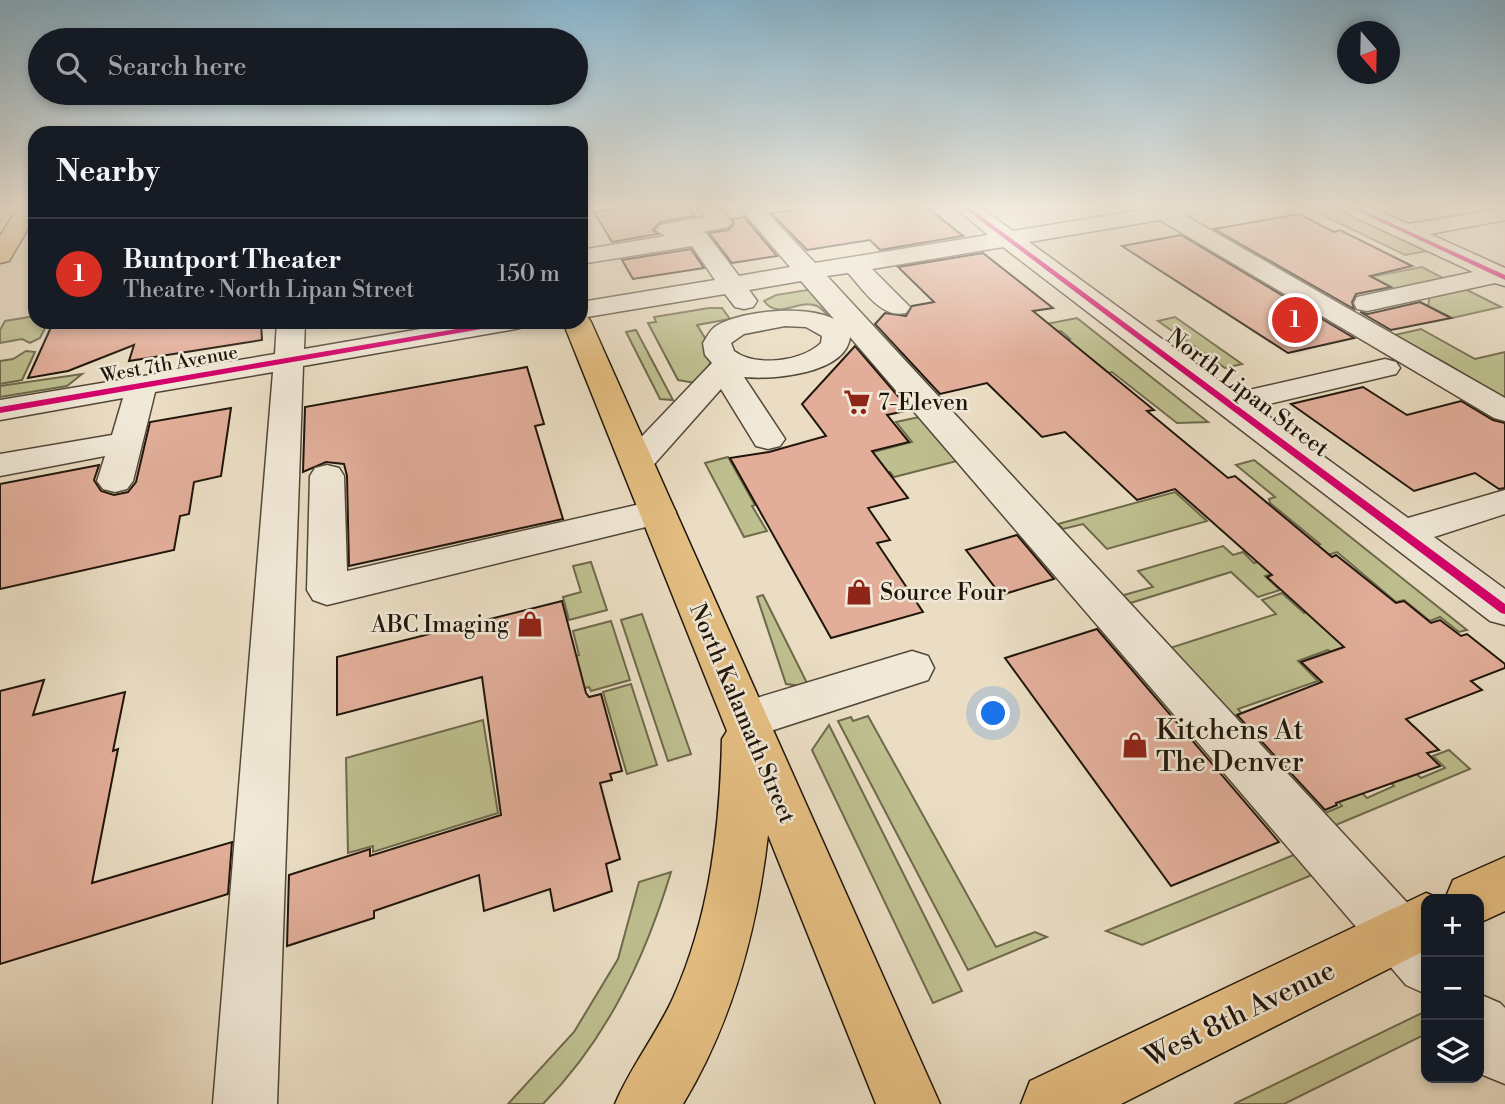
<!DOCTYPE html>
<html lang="en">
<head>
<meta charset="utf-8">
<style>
  :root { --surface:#171b24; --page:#20242c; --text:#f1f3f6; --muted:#9ea1a6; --line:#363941; --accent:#d93025 }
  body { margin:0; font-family:"Libre Bodoni",serif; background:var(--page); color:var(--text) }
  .controls { position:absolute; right:21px; bottom:21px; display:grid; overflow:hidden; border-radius:14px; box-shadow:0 4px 10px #0003 }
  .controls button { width:63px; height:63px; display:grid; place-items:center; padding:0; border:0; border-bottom:2px solid var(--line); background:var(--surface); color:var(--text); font:35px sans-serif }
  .compass { position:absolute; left:1337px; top:21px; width:63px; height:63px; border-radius:50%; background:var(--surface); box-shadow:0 4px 10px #0003; rotate:160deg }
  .you { position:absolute; left:994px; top:714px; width:24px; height:24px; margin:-18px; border:5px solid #fff; border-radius:50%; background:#1a73e8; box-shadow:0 0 0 10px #1a73e833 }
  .badge { display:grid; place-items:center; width:46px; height:46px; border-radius:50%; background:var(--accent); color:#fff; font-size:23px; font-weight:700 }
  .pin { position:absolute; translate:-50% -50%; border:4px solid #fff; box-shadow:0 2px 7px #0006 }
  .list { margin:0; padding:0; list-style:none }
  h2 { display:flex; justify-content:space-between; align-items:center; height:91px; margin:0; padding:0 28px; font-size:30px }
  h2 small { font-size:23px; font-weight:400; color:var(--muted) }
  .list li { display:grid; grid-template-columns:46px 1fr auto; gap:21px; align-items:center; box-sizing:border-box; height:112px; padding:0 28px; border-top:2px solid var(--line) }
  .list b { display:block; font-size:26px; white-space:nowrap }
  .list p { margin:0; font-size:23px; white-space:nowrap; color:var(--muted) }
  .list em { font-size:23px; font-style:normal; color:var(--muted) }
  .icon { flex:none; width:38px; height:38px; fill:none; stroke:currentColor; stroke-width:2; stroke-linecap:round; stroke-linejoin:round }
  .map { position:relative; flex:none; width:1505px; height:1104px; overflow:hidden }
  .search { position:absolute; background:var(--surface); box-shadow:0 4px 10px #0003; left:28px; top:28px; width:560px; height:77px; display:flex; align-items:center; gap:18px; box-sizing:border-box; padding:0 24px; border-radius:38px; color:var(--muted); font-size:26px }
  .panel { position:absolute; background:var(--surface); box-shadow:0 4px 10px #0003; left:28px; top:126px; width:560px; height:203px; border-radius:21px }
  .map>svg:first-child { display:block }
  .green { fill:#bebf8f; stroke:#6e6a4c; stroke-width:2 }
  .building { fill:#e2ae9a; stroke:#1f150a; stroke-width:2 }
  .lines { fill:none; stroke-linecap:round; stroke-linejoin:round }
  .minor-casing { stroke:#524738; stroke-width:3 }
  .major-casing { stroke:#1f150a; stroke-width:3 }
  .minor { fill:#f1e9d8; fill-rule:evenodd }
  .major { fill:#e5be82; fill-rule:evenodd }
  .cycleway-casing { stroke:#f1e9d8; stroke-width:5 }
  .cycleway { fill:#d6006c; fill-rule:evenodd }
  .labels { text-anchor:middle; stroke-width:5; stroke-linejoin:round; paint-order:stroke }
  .far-street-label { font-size:19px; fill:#1f150a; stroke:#f1e9d8 }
  .street-label { font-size:23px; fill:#1f150a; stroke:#f1e9d8 }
  .poi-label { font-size:23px; fill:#1f150a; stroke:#f1e9d8; text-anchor:start }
  .near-poi-label { font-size:28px; fill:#1f150a; stroke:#f1e9d8; text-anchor:start }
  .near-street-label { font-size:28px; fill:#1f150a; stroke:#f1e9d8 }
</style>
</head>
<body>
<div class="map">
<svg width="1505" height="1104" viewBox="0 0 1505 1104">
  <rect width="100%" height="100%" fill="#eaddc3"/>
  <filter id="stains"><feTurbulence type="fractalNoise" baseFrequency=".00286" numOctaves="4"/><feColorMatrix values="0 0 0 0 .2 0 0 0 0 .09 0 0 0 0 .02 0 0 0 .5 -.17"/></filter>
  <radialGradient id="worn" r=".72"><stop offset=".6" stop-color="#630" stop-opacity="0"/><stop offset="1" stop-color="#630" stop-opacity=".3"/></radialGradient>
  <!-- green -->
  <g class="green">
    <path d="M1316 208H1336L1427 251 1405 255 1314 211Z"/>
    <path d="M1341 265 1365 278 1422 267 1445 279 1384 291C1356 276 1325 272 1294 278L1288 275Z"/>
    <path d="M814 289 845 325 836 326C831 320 824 309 817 306 798 298 779 321 764 301L776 295Z"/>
    <path d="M1465 289 1501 307 1452 318 1428 306 1430 296Z"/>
    <path d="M709 308H722L730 319 697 325 716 356 695 383 678 380 648 323 656 322 654 317Z"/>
    <path d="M35 316V322H48L40 338 30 343 22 339 0 343V330L5 321Z"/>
    <path d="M1175 317 1242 364 1225 368 1158 321Z"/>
    <path d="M1077 318 1208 422 1177 423 1112 372 1106 374 1066 340 1070 339 1061 331 1056 332 1046 324Z"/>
    <path d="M1421 329 1475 359 1505 352V404L1454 368 1395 335Z"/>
    <path d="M636 330 673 400 660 399 626 332Z"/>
    <path d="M26 351 35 352 22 380 0 384V361L13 359Z"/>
    <path d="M82 374 67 386 0 397V386Z"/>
    <path d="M919 417 957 461 894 477 890 472 837 485 856 430 873 452 912 442 896 422Z"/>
    <path d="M728 457 755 505 752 506 767 531 744 537 705 463Z"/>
    <path d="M1254 460 1467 630 1459 632 1440 617 1430 621 1404 600 1396 602 1337 552 1312 560 1301 550 1320 544 1270 503 1269 499 1275 497 1236 465Z"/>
    <path d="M1175 492 1207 521 1107 549 1083 524 1063 529 1058 524Z"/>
    <path d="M1223 546 1233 555 1243 552 1254 563 1297 550 1291 569 1265 576 1280 590 1258 597 1231 572 1127 604 1120 596 1153 587 1138 571Z"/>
    <path d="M591 562 607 610 569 620 563 597 581 592 573 566Z"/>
    <path d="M1282 593 1304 613 1329 606 1369 641 1332 653 1328 650 1298 661 1318 681 1238 709 1248 721 1238 725 1167 649 1276 614 1262 600Z"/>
    <path d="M763 595 809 687 786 684 757 597Z"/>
    <path d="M642 614 691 754 668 761 621 620Z"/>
    <path d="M611 621 630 680 591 691 589 687 502 712 496 677 579 655 573 631Z"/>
    <path d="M631 684 657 765 627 774 603 692Z"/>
    <path d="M868 716 996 947 1035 932 1047 937 968 970 838 721 851 717 853 721Z"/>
    <path d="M483 720 498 813 373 852V846L348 853 346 758Z"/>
    <path d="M829 725 962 991 933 1003 812 750Z"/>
    <path d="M1449 750 1470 769 1331 827 1320 815 1342 806 1337 800 1360 791 1367 798 1394 786 1386 777 1410 768 1421 778 1445 768 1433 756Z"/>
    <path d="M1301 852 1319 872 1142 945 1106 931Z"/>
    <path d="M671 872C645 958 607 1039 543 1104H508L574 1032 618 959 639 882Z"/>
    <path d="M1426 1011V1034L1284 1104H1234Z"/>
  </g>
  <!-- building -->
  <g class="building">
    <path d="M624 208H689L695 216 660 222 653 230 658 234 612 242 594 212Z"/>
    <path d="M809 208H928L963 236 880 250 870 240 807 250 771 213Z"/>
    <path d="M1299 214 1334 232 1340 230 1412 266 1370 276 1391 287 1356 294 1352 302 1354 309 1214 229Z"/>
    <path d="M744 217 777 256 732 263 709 233 728 230 734 224 732 219Z"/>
    <path d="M1181 235 1354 338 1288 353 1122 246Z"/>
    <path d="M691 249 704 268 633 279 622 260Z"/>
    <path d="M983 253 1053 308 1033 311 1154 410 1147 411 1228 478 1235 476 1332 557 1336 555 1396 603 1404 601 1431 623 1440 620 1461 636 1467 634 1505 664V668L1471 681 1482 690 1406 719 1439 750 1427 753 1440 766 1336 803 1337 805 1325 810 1237 715 1322 682 1301 662 1344 647 1267 577 1272 575 1175 489 1137 500 1065 432 1042 437 987 383 940 394 875 324 885 313 906 316 912 306 934 302 898 267Z"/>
    <path d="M1420 302 1451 318 1391 330 1360 312 1368 314Z"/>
    <path d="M73 322H261L262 340 129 361 134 345 68 371 28 378 52 325Z"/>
    <path d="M855 346 910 410 887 415 909 442 872 451 908 498 868 508 890 540 877 543 923 612 831 638 730 458 769 452 826 436 802 404Z"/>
    <path d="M527 367 544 424 535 426 563 519 349 566 347 476 344 464 326 462 303 472 305 407Z"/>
    <path d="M1363 387 1407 415 1461 401 1493 420 1505 423V488L1499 489 1475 473 1414 491 1291 404Z"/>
    <path d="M231 408 221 476 194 482 189 514 180 516 174 550 0 589V484L99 465 94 480 101 491 114 495 128 492 136 482 150 422Z"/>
    <path d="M1017 535 1054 579 1001 595 966 550Z"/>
    <path d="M562 601 586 693 589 697 601 694 622 771 610 774 612 780 600 783 620 859 606 864 612 891 554 911 550 889 484 911 479 875 374 911V918L287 946 289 875 370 849V856L501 815 482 677 337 715V657Z"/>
    <path d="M1097 629 1279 842 1171 886 1005 658Z"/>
    <path d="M44 680 33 715 125 692 113 751 118 749 92 883 232 842 228 894 0 964V691Z"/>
  </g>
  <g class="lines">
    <!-- minor casing -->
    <g class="minor-casing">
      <g id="minor">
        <path d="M698 208H720L732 222 728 227 702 232 706 233 739 276 790 267 740 208H763L815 263 988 235 956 208H981L1013 231 1153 208H1202L1199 213 1186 216 1505 398V421L1494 418 1160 220 1029 242 1236 393 1385 359 1396 362 1400 368 1396 374 1256 407 1408 518 1505 490V514L1434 537 1505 589V625L1490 621 1003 247 872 269 910 307 906 313C881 319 863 289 848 273L827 276 1426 923V994L1406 985 850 337C846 374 772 380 744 377L785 439 780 446 768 449 756 446 721 389 649 470 637 473 625 470 620 462 625 454 712 363 705 355 703 343C707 337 710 330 716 326 743 310 806 305 834 319L801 281 749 290 757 301 753 307 744 309 735 307 725 294 581 318V302L715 280 692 246 581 264V250L665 236 656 230 660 225 705 217ZM785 326 806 327 822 336 821 343C801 362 755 367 734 351L731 343 744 334Z"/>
        <path d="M1343 208H1371L1409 224 1505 208V220L1430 234 1505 268V286L1495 283 1367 311 1357 309 1354 303 1357 297 1473 272 1346 213Z"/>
        <path d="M277 322H305L304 349 461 322H524L520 328 510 330 303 366 277 1104H213L273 372 155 392 133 481 127 489 115 492 103 489 97 481 105 456 0 476V454L112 435 123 398 0 420V400L275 354Z"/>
        <path d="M327 465 339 468 344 476 347 571 658 500 671 503 676 512 671 521 658 524 327 605 313 600 307 590 310 476 315 468Z"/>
        <path d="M912 651 928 656 934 668 928 680 746 739 730 734 723 720 730 706Z"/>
        <path d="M1479 994 1500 1003 1505 1008V1084L1483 1075 1479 1070Z"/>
      </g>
    </g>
    <!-- major casing -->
    <g class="major-casing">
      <g id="major">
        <path d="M18 208H35V217L9 261 0 263V236Z"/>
        <path d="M581 315 587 316 591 322 940 1104H876L768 835C757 930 733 1021 683 1104H615C631 1066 657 1034 674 996 710 915 720 827 722 739L727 731 563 322H581Z"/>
        <path d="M1505 857V911L1479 923V899H1445L1453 880Z"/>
        <path d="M1426 893 1441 899H1426V950L1121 1104H1021L1030 1081Z"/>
      </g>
    </g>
    <!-- minor -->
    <use href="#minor" class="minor"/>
    <!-- major -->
    <use href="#major" class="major"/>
    <!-- cycleway casing -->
    <g class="cycleway-casing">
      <g id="cycleway">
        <path d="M964 208H970L1505 604V614L1501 613Z"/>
        <path d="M1351 208H1358L1505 275V280Z"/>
        <path d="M497 322H514L510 324 0 413V407Z"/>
      </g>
    </g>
    <!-- cycleway -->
    <use href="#cycleway" class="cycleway"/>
  </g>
  <!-- sky -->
  <linearGradient id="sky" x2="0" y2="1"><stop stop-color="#88b7d2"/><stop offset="0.57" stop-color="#f6f0e4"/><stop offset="1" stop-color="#f6f0e4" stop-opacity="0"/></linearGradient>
  <rect width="1505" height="362" fill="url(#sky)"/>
  <!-- icons -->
  <defs>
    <g id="supermarket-bare" transform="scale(2.1)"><path d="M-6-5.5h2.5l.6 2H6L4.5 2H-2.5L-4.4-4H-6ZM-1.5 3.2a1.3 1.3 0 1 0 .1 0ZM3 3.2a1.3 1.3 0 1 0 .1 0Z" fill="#8f2418" stroke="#f1e9d8" stroke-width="2.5" paint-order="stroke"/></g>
    <g id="shop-bare" transform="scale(2.1)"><path d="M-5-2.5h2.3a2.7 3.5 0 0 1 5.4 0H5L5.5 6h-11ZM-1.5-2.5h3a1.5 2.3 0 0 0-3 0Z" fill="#8f2418" stroke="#f1e9d8" stroke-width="2.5" paint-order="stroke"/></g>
  </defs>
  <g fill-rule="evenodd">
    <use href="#supermarket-bare" x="857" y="402"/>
    <use href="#shop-bare" x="859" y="592"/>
    <use href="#shop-bare" x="530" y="624"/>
    <use href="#shop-bare" x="1135" y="745"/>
  </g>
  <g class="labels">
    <!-- far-street labels -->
    <g class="far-street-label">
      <text transform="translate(169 363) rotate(-10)" y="7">West 7th Avenue</text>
    </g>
    <!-- street labels -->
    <g class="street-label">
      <text transform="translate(1248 392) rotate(37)" y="8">North Lipan Street</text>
      <text transform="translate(743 713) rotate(67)" y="8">North Kalamath Street</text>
    </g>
    <!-- poi labels -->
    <g class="poi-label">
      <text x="878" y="410">7-Eleven</text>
      <text x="880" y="600">Source Four</text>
      <text x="509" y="632" text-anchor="end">ABC Imaging</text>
    </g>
    <!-- near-poi labels -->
    <g class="near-poi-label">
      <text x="1156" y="739">Kitchens At<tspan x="1156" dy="32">The Denver</tspan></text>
    </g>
    <!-- near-street labels -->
    <g class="near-street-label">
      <text transform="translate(1239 1013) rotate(-26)" y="10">West 8th Avenue</text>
    </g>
  </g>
  <rect width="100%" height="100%" filter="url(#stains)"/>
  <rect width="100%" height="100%" fill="url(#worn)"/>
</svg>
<div class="controls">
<button>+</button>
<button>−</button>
<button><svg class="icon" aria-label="layers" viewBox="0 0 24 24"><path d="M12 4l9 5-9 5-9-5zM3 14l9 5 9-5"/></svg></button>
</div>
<svg class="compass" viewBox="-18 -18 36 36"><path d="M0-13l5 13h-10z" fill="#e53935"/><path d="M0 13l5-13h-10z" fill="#9ea1a6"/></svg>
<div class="you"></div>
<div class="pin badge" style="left:1295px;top:320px">1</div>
<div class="search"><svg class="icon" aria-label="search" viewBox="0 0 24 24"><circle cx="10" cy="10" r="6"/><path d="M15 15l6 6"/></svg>Search here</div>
<section class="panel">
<h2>Nearby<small></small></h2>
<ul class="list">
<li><span class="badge">1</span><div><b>Buntport Theater</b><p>Theatre · North Lipan Street</p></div><em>150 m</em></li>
</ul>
</section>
</div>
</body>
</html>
